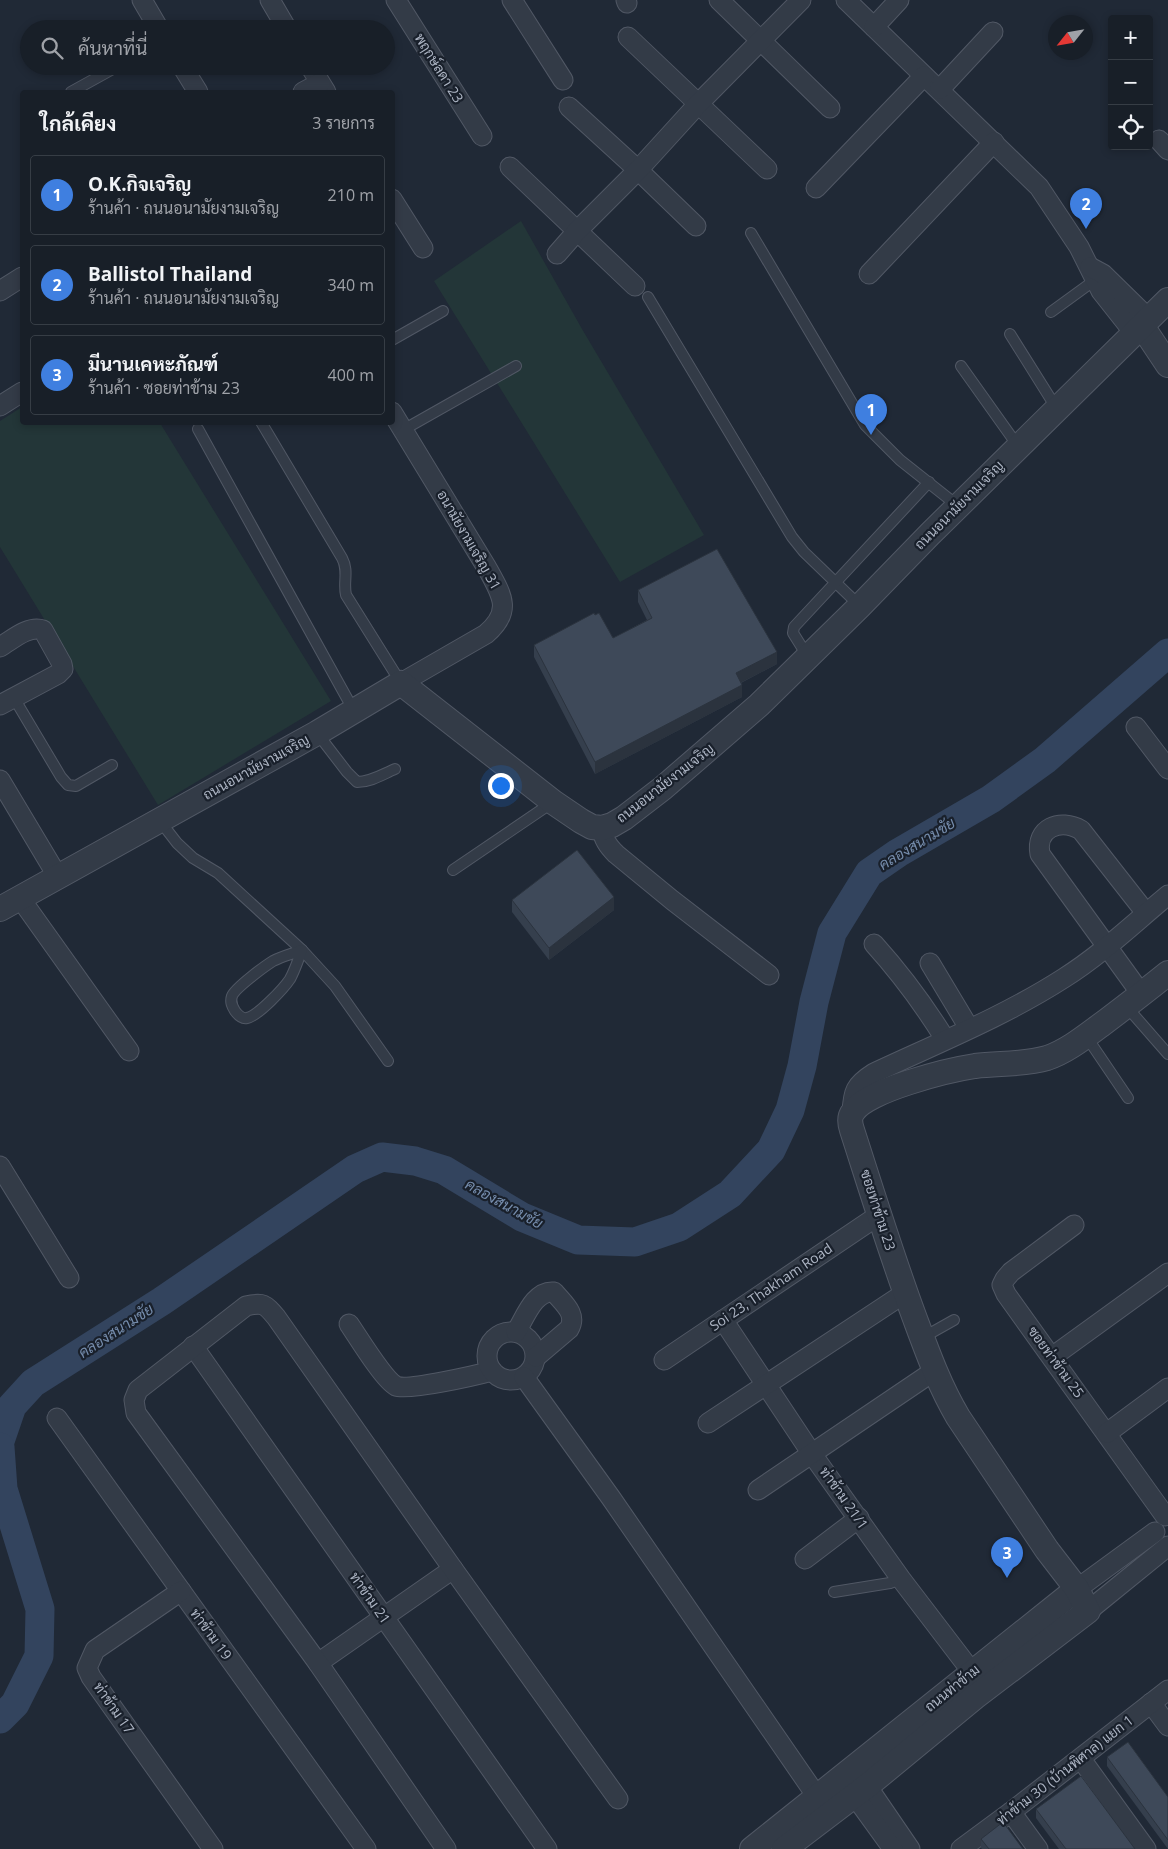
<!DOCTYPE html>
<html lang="th">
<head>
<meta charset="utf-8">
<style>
  :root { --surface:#181f28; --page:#212730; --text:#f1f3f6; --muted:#9fa2a8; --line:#363d45; --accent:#1a73e8 }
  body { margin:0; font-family:"Open Sans",Sarabun,sans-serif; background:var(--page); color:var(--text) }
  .controls { position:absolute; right:15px; top:15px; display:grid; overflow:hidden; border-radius:5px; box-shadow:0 2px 8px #0003 }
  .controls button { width:45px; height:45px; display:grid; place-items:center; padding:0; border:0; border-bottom:1px solid var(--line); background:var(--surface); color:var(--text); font:25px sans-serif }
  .compass { position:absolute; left:1048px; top:15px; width:45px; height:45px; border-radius:50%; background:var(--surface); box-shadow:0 2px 8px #0003; rotate:239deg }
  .you { position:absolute; left:500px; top:785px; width:18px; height:18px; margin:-12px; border:4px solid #fff; border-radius:50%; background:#1a73e8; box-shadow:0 0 0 8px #1a73e833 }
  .badge { display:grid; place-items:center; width:32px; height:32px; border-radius:50%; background:var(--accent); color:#fff; font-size:16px; font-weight:700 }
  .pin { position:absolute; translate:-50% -41px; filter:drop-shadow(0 1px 2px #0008) }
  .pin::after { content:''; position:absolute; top:26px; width:18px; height:15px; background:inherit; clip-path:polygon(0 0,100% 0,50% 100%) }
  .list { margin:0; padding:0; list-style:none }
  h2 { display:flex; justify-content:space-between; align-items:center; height:65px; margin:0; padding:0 20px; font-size:21px }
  h2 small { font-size:16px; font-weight:400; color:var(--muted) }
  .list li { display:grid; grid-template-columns:32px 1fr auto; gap:15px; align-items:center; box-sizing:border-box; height:80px; margin:0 10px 10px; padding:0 10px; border:1px solid var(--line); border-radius:5px }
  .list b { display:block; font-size:19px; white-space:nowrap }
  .list p { margin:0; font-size:16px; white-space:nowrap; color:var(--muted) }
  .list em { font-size:16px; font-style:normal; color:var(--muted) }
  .icon { flex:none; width:28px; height:28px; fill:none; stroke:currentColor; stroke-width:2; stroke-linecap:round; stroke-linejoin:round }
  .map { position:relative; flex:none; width:1168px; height:1849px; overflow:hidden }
  .search { position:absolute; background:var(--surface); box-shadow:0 2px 8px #0003; left:20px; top:20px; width:375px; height:55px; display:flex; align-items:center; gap:12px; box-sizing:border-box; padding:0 18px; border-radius:28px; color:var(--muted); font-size:19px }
  .panel { position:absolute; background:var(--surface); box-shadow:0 2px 8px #0003; left:20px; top:90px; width:375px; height:335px; border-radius:5px }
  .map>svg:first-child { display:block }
  .green { fill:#233638 }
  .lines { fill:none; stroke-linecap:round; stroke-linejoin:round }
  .river { stroke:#33445e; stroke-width:29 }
  .service-casing { stroke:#515865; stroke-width:12 }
  .minor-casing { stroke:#515865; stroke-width:21 }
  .tertiary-casing { stroke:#515865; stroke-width:26 }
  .service { stroke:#333b47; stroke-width:10 }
  .minor { stroke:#333b47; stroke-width:19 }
  .tertiary { stroke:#333b47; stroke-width:24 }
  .wall { fill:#353f4d }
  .shaded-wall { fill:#2b333e }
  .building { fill:#3e4959; stroke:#2b333e }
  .labels { text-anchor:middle; stroke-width:4.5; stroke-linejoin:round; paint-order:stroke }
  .street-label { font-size:14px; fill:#adb5c4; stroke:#19202b }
  .water-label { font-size:15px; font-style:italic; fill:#758cac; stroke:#19202b }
</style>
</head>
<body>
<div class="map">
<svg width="1168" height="1849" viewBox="0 0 1168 1849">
  <rect width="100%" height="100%" fill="#202936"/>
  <!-- green -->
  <g class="green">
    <path d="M521 221 582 329 704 535 620 582 434 281Z"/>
    <path d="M22 407V422L160 423 331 701 158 805 0 547V421Z"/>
  </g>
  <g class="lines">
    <!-- river -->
    <g class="river">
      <path d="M0 1441 12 1406 33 1383 162 1301 355 1169 382 1157 415 1161 444 1170 522 1217 578 1240 635 1242 679 1227 730 1194 771 1150 790 1110 802 1066 814 1002 832 933 869 873 898 853 991 799 1045 760 1168 653"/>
      <path d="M0 1447 3 1489 40 1609 39 1656 15 1704 0 1719"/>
    </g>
    <!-- service casing -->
    <g class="service-casing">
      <g id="service">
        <path d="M71 92 118 66"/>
        <path d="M751 233 865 425 900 460 958 506"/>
        <path d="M648 297 792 537 804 552 860 606"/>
        <path d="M1051 312 1095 280"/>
        <path d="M1010 334 1057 409"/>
        <path d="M392 340 443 311"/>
        <path d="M961 366 1018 446"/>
        <path d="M261 422 342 558C349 571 343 582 346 595L401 683"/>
        <path d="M198 429 354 711"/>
        <path d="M403 430 516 366"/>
        <path d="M808 657 793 633 794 627 929 482"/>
        <path d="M14 698 61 777 68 785 76 786 112 765"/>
        <path d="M317 733 347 772 357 782C371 782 383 774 395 769"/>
        <path d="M160 821 177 843 193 858 218 873 302 950 335 986 388 1061"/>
        <path d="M453 870 553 802"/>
        <path d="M302 950C298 960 295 970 290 979 284 988 258 1016 247 1018 242 1019 238 1015 235 1011 232 1006 230 1002 232 996 235 988 265 966 273 961 282 956 292 954 302 950Z"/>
        <path d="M1126 1006 1168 1054"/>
        <path d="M1086 1036 1128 1098"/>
        <path d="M922 1338 954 1320"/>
        <path d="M834 1592 890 1583 901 1579"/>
      </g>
    </g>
    <!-- minor casing -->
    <g class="minor-casing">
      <g id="minor">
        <path d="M142 0 159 29"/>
        <path d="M270 0 287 29"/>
        <path d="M396 0 482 136"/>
        <path d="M512 0 563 80"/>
        <path d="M626 0 627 3"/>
        <path d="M719 0 830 108"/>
        <path d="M846 0 1039 187 1079 247 1101 291 1135 334"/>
        <path d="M874 27 899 0"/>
        <path d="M628 37 767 169"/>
        <path d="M182 66 198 92"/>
        <path d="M310 66 326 92"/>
        <path d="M940 89 993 32"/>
        <path d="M303 92 320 83"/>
        <path d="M569 107 638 170 696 226"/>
        <path d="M1159 140 1168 150"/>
        <path d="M510 167 635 286"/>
        <path d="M816 188 924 76"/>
        <path d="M392 199 423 248"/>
        <path d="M557 254 578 230 638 170 699 103 801 0"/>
        <path d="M1090 267 1103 274 1149 319"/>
        <path d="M869 274 994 142"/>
        <path d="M0 291 22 277"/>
        <path d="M0 406 22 392"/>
        <path d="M392 412 487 568C502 595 513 611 486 634L401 683"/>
        <path d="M0 647C12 640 28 625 43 630L62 664 63 669 58 674 0 705"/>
        <path d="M1136 727 1168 769"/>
        <path d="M0 780 58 877"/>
        <path d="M602 828C603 839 608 846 616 854L672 900 769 975"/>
        <path d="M20 898 129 1051"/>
        <path d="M874 944C901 974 924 1005 945 1039"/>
        <path d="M930 963 969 1028"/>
        <path d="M1142 995 1040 854C1035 828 1060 818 1081 830L1146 913"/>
        <path d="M852 1113C853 1091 855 1085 874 1073 938 1043 1005 1016 1064 978 1102 954 1134 923 1168 895"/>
        <path d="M0 1166 69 1278"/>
        <path d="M1074 1225 1011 1272 1005 1279 1002 1285 1006 1294 1165 1516"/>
        <path d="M723 1320 812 1454 901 1579 972 1672"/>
        <path d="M349 1324C358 1337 384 1380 396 1386 408 1391 477 1375 492 1371"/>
        <circle cx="511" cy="1356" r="24"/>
        <path d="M516 1332C525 1318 534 1290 554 1292 563 1303 578 1314 569 1329L536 1357"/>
        <path d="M193 1346 547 1849"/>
        <path d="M1052 1357 1168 1273"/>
        <path d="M664 1360 879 1215"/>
        <path d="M524 1377 611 1498 818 1798"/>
        <path d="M57 1418 366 1849"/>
        <path d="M708 1423 905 1293"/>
        <path d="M1107 1433 1168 1388"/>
        <path d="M758 1490 934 1371"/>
        <path d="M805 1559 859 1518"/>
        <path d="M1077 1589 1155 1532"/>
        <path d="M181 1591 95 1650 87 1668 91 1677 213 1849"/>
        <path d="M1088 1611 1168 1546"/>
        <path d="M318 1663 453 1569"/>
        <path d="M1151 1703 1168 1726"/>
        <path d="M1081 1759 1146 1849"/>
        <path d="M867 1786 910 1849"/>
        <path d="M854 1795 893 1849"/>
        <path d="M1011 1812 1038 1849"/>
        <path d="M446 1849 318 1663 136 1413 134 1400 138 1390 246 1306C263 1302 265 1304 276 1317L453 1569 618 1799"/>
        <path d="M961 1849 1011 1812 1168 1690"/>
      </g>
    </g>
    <!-- tertiary casing -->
    <g class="tertiary-casing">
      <g id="tertiary">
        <path d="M1142 326 1168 365"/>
        <path d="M0 909 317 733 401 683 553 802 581 821 592 827 602 828 612 825 624 818 663 788 759 705 860 606 930 534 1168 300"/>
        <path d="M752 1849 1077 1589"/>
        <path d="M784 1849 867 1786 975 1697 1088 1611 1077 1589 1047 1550 958 1417C939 1385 927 1351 914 1316 891 1254 872 1192 852 1130 850 1124 849 1117 853 1112 866 1090 949 1070 975 1066 999 1063 1024 1065 1047 1058 1068 1051 1087 1035 1105 1022 1126 1006 1147 990 1168 973"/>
      </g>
    </g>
    <!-- service -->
    <use href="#service" class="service"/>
    <!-- minor -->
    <use href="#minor" class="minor"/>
    <!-- tertiary -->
    <use href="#tertiary" class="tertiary"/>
  </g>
  <!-- wall -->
  <g class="wall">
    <path d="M638 590 777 664 741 683 742 697 595 774 534 657V645L595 615 613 638 647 620 638 602Z"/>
    <path d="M512 900 614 910 549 960 512 912Z"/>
    <path d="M1107 1757 1168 1797V1849L1107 1766Z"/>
    <path d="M1036 1809 1135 1849H1059L1036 1818Z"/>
    <path d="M981 1839 1023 1849H982L981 1848Z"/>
  </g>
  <!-- shaded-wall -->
  <g class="shaded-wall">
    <path d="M777 652V664L736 685V673Z"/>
    <path d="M742 685V697L595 774V762Z"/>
    <path d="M614 897V910L549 960V948Z"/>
  </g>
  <!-- building -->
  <g class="building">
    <path d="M717 549 777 652 736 673 742 685 595 762 534 645 594 613 595 615 599 613 613 638 652 618 638 590Z"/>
    <path d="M577 850 614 897 549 948 512 900Z"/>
    <path d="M1128 1742 1168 1797V1840L1107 1757Z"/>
    <path d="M1081 1776 1135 1849H1066L1036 1809Z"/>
    <path d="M1003 1822 1023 1849H989L981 1839Z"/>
  </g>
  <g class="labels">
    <!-- street labels -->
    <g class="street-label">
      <text transform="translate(439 68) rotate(58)" y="5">พฤกษ์ลดา 23</text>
      <text transform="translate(959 505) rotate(-45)" y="5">ถนนอนามัยงามเจริญ</text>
      <text transform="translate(469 540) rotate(60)" y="5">อนามัยงามเจริญ 31</text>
      <text transform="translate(256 767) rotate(-29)" y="5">ถนนอนามัยงามเจริญ</text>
      <text transform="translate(665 783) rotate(-38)" y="5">ถนนอนามัยงามเจริญ</text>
      <text transform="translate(878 1210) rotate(72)" y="5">ซอยท่าข้าม 23</text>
      <text transform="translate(771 1287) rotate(-34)" y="5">Soi 23, Thakham Road</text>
      <text transform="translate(1056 1362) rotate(54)" y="5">ซอยท่าข้าม 25</text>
      <text transform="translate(844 1498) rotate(55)" y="5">ท่าข้าม 21/1</text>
      <text transform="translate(370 1598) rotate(55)" y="5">ท่าข้าม 21</text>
      <text transform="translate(211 1634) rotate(54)" y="5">ท่าข้าม 19</text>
      <text transform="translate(952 1688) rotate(-39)" y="5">ถนนท่าข้าม</text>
      <text transform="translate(114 1708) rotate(55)" y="5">ท่าข้าม 17</text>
      <text transform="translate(1065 1770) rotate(-38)" y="5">ท่าข้าม 30 (บ้านพิศาล) แยก 1</text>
    </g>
    <!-- water labels -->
    <g class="water-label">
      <text transform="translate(917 844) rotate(-31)" y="5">คลองสนามชัย</text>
      <text transform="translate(504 1204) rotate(29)" y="5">คลองสนามชัย</text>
      <text transform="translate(116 1331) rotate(-33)" y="5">คลองสนามชัย</text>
    </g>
  </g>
</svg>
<div class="controls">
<button>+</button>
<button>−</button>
<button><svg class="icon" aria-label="locate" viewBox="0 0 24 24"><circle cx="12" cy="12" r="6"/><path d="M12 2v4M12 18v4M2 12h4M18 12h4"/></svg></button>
</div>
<svg class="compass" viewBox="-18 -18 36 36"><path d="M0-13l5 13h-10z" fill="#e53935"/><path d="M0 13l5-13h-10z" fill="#9fa2a8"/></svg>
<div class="you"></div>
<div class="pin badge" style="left:871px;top:435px;background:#3f7fe0">1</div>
<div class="pin badge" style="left:1086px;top:229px;background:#3f7fe0">2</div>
<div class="pin badge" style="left:1007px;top:1578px;background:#3f7fe0">3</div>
<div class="search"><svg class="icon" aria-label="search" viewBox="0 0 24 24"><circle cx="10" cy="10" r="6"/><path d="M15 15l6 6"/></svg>ค้นหาที่นี่</div>
<section class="panel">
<h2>ใกล้เคียง<small>3 รายการ</small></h2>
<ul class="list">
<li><span class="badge" style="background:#3f7fe0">1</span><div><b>O.K.กิจเจริญ</b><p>ร้านค้า · ถนนอนามัยงามเจริญ</p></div><em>210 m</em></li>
<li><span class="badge" style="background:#3f7fe0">2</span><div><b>Ballistol Thailand</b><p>ร้านค้า · ถนนอนามัยงามเจริญ</p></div><em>340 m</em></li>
<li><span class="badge" style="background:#3f7fe0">3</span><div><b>มีนานเคหะภัณฑ์</b><p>ร้านค้า · ซอยท่าข้าม 23</p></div><em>400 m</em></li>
</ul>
</section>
</div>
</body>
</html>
